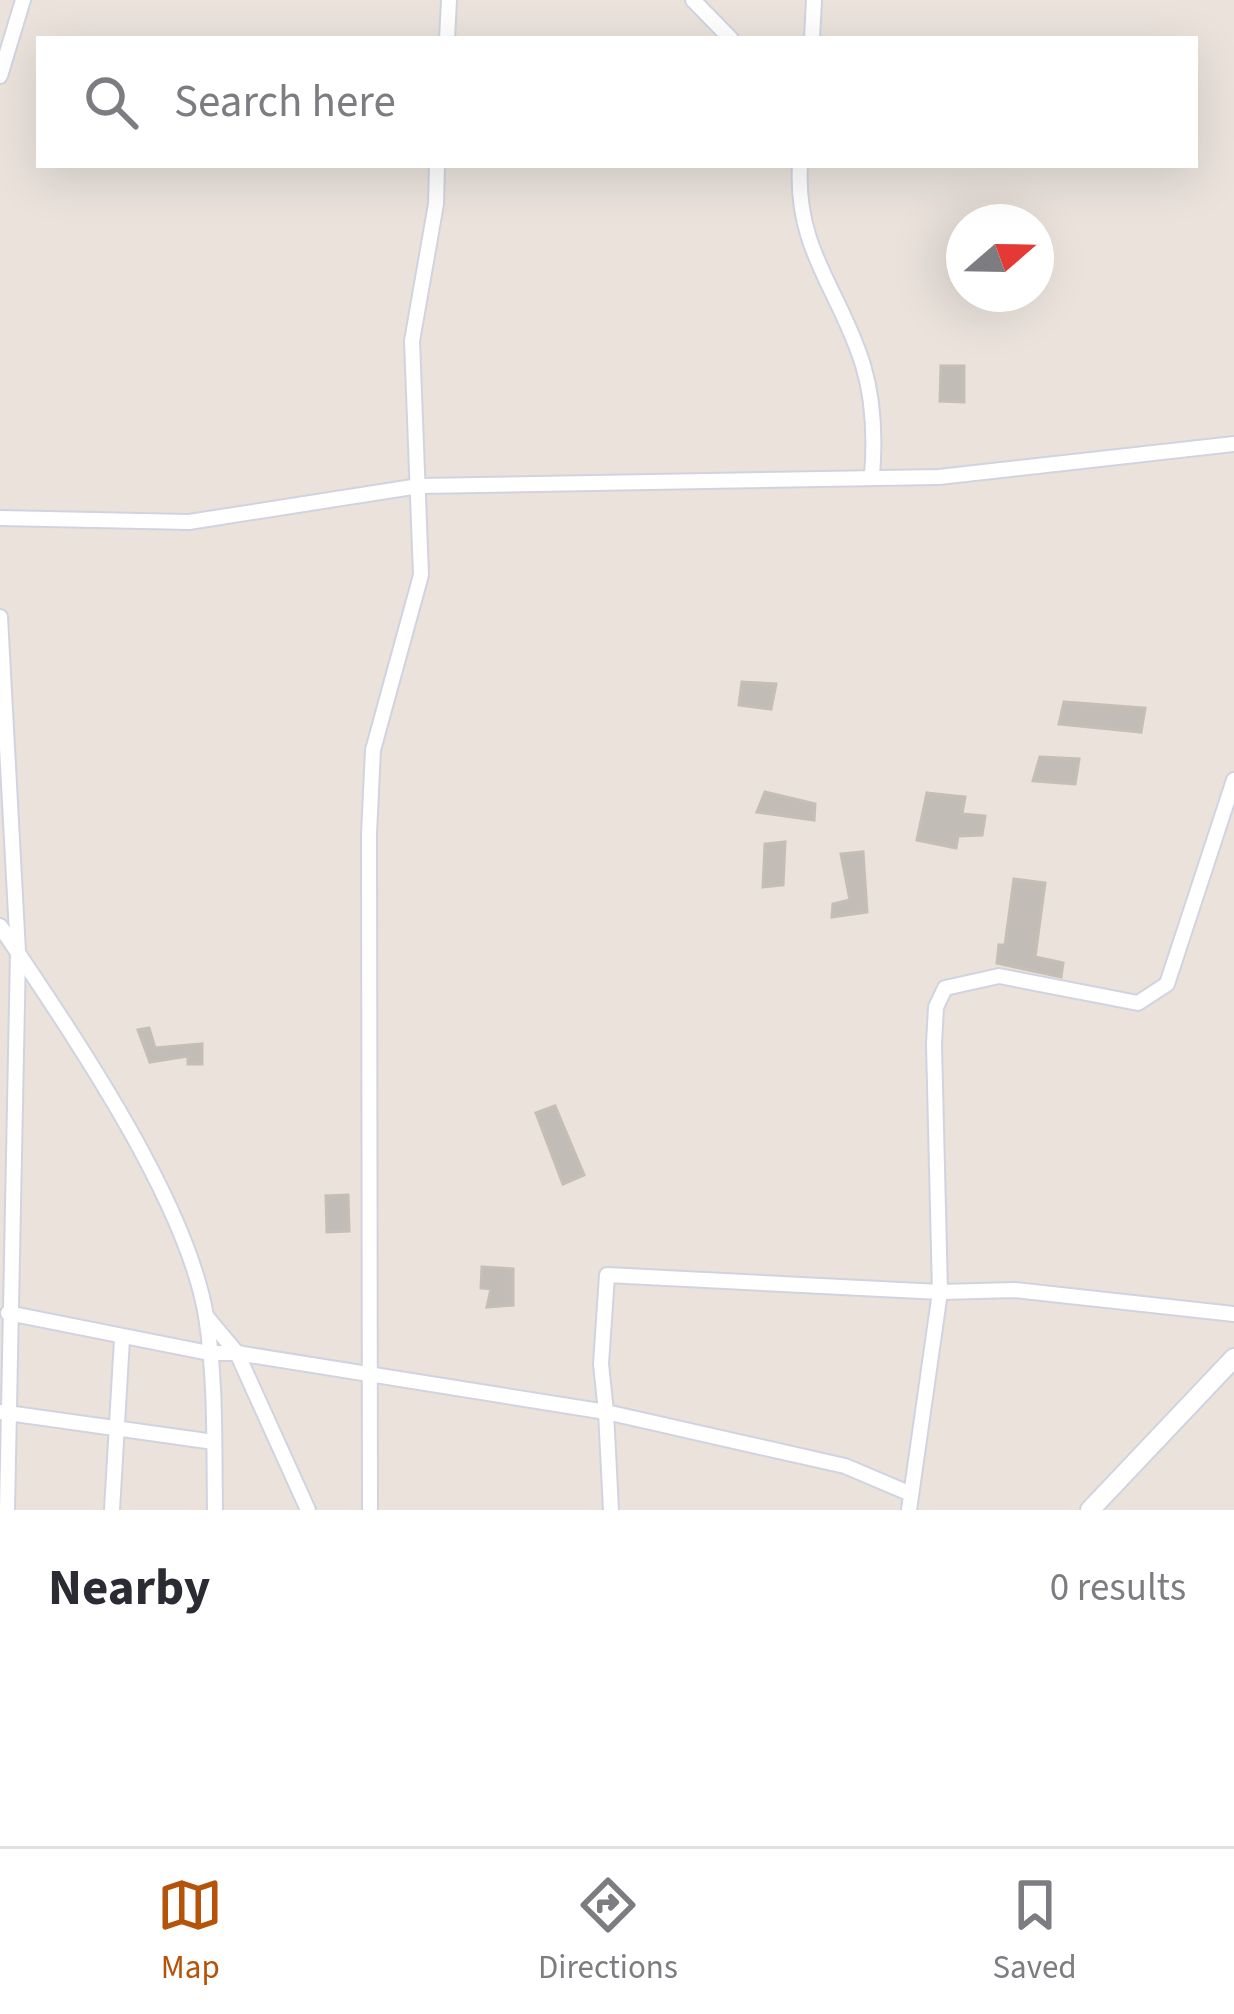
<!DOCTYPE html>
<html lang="en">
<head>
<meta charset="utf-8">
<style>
  :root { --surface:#fff; --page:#f2f2f3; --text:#2b2b33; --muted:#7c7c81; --line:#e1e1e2; --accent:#b45309 }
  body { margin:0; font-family:"Source Sans 3",sans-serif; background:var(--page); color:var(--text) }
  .compass { position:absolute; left:946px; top:204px; width:108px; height:108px; border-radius:50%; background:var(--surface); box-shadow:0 12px 48px #0002; rotate:70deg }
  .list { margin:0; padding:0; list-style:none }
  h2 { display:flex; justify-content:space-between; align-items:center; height:156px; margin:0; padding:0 48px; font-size:51px }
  h2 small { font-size:39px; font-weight:400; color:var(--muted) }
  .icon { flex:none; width:66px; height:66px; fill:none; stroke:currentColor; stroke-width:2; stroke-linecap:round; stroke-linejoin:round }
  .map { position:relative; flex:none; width:1234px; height:1510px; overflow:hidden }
  .search { position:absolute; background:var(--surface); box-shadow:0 12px 48px #0002; left:36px; right:36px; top:36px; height:132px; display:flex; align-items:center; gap:30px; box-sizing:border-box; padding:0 42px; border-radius:0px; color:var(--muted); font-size:45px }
  .sheet { height:336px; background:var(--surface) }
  nav { display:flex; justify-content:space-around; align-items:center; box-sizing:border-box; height:168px; border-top:3px solid var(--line); background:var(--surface); font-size:33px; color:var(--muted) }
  nav a { display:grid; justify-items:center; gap:6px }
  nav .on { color:var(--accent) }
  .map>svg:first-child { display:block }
  .building { fill:#c2bcb7; stroke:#c5beb5; stroke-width:3 }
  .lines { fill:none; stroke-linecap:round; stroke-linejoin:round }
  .minor-casing { stroke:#d0d4e0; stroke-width:18 }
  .tertiary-casing { stroke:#d0d4e0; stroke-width:22 }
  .minor { stroke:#fff; stroke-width:14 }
  .tertiary { stroke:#fff; stroke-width:18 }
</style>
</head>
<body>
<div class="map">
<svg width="1234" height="1510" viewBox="0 0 1234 1510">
  <rect width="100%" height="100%" fill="#eae2db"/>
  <!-- building -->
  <g class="building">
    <path d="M941 366H964V402L940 401Z"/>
    <path d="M742 682 776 684 771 709 739 705Z"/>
    <path d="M1064 702 1145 708 1141 732 1059 724Z"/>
    <path d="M1040 757 1079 759 1075 784 1033 781Z"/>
    <path d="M765 792 815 804 814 820 757 812Z"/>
    <path d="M927 793 965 797 962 814 985 816 982 835 958 836 956 848 917 840Z"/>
    <path d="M785 842 783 885 763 887 765 844Z"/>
    <path d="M863 852 867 912 832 917 833 904 850 900 841 854Z"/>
    <path d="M1014 879 1045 883 1035 957 1063 963 1061 977 997 963 999 945H1005Z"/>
    <path d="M149 1028 155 1048 202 1044V1064H188V1056L150 1062 138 1030Z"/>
    <path d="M555 1106 584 1175 563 1184 536 1113Z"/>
    <path d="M348 1195 349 1231 327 1232 326 1196Z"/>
    <path d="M482 1267 513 1269V1305L487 1307 491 1289 481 1288Z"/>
  </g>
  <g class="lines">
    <!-- minor casing -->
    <g class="minor-casing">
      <g id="minor">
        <path d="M693 0 731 39"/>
        <path d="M447 39 449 0"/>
        <path d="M812 39 814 0"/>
        <path d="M0 76 23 0"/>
        <path d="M800 165C795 250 840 290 863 365 874 401 875 439 872 476"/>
        <path d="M0 518 189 522 419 486 939 477 1234 444"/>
        <path d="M0 617 18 952 7 1510"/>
        <path d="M1234 780 1167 984 1138 1003 999 976 945 988 936 1007 934 1044 940 1292 1015 1290 1234 1314"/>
        <path d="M0 926C68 1028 186 1197 206 1316 216 1379 214 1446 215 1510"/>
        <path d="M8 1313 209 1353H237L606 1412 601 1364 607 1275 940 1292 909 1510"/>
        <path d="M206 1316 237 1353 308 1510"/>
        <path d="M0 1412 214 1442"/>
        <path d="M112 1510 122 1339"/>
        <path d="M370 1510 369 834 373 750 421 575 412 341 436 204 437 165"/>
        <path d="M611 1510 606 1412 845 1466 911 1494"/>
      </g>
    </g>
    <!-- tertiary casing -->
    <g class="tertiary-casing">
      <path id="tertiary" d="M1090 1510 1234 1358"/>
    </g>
    <!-- minor -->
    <use href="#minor" class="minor"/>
    <!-- tertiary -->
    <use href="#tertiary" class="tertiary"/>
  </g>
</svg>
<svg class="compass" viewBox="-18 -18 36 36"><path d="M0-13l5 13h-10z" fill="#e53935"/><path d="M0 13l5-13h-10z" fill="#7c7c81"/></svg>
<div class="search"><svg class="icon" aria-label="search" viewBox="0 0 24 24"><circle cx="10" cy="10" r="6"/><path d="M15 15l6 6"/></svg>Search here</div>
</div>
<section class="sheet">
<h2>Nearby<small>0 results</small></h2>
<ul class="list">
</ul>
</section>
<nav>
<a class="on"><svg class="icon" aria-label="map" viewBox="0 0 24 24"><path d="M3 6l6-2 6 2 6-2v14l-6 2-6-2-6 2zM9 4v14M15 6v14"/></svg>Map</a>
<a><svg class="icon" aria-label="directions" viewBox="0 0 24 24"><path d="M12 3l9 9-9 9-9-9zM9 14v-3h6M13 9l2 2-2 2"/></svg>Directions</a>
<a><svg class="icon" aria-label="saved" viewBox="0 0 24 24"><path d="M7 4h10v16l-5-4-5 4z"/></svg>Saved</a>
</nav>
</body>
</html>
